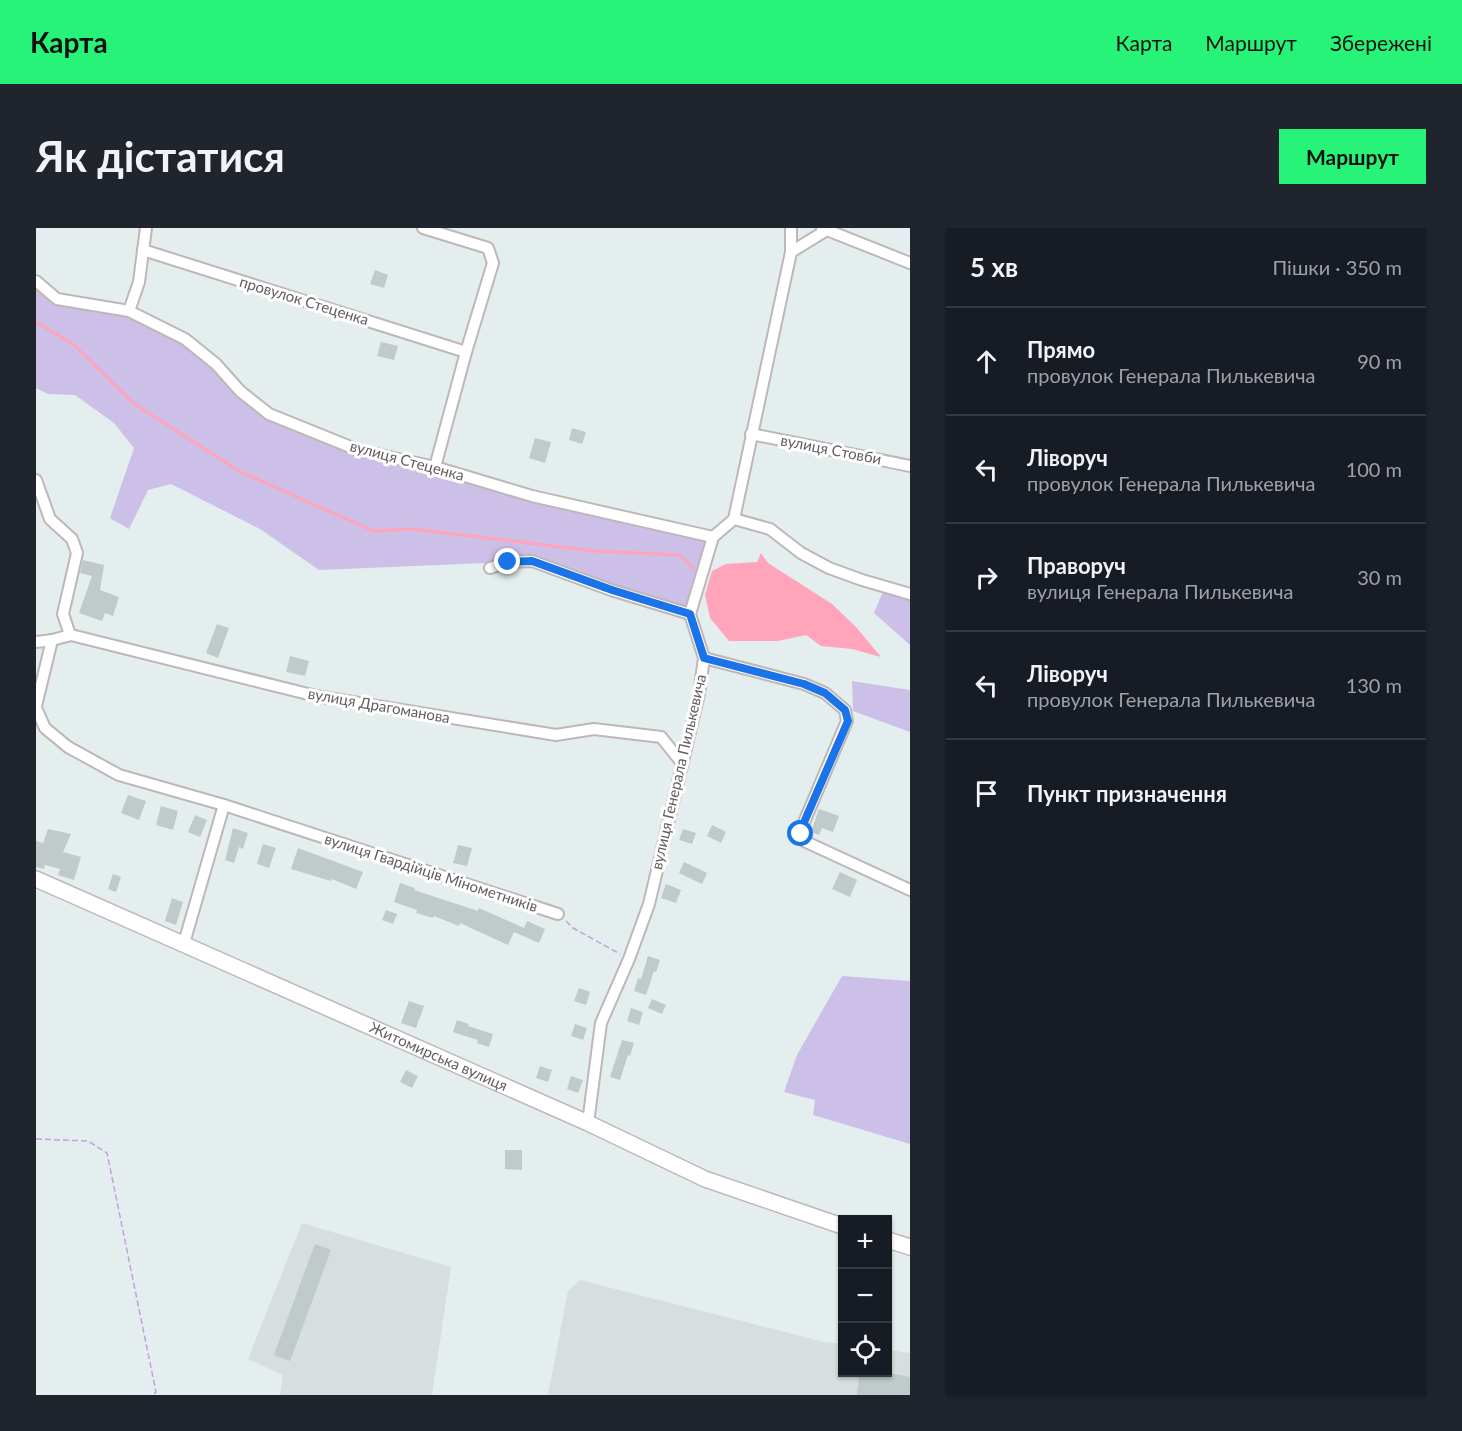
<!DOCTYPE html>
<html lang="uk">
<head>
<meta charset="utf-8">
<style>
  :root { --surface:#171b24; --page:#20242c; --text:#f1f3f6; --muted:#9ea1a6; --line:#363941; --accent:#26f378 }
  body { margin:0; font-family:Lato,sans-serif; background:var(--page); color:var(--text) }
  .controls { position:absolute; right:18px; bottom:18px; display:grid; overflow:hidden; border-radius:0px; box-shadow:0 2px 4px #0004 }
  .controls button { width:54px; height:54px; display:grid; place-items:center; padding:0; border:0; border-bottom:2px solid var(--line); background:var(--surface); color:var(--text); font:30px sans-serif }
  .stop { position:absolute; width:18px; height:18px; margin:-14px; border:4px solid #1a73e8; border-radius:50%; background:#fff }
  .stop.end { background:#1a73e8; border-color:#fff; box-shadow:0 2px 6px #0008 }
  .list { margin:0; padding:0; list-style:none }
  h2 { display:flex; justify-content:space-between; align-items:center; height:78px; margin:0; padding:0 24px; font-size:26px }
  h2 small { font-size:20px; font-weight:400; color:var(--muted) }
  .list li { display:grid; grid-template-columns:39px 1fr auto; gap:18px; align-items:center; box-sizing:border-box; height:108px; padding:0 24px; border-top:2px solid var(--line) }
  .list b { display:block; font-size:22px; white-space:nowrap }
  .list p { margin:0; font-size:20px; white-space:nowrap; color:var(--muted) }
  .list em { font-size:20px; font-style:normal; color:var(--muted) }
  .icon { flex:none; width:33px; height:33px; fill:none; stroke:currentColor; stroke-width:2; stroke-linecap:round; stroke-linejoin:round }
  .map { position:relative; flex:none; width:874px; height:1167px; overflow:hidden; border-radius:0px }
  header { display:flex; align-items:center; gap:36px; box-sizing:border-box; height:84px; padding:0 30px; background:var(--accent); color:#111 }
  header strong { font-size:28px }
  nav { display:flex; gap:33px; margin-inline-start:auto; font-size:21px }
  .intro { display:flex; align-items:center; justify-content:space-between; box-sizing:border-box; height:144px; padding:0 36px }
  h1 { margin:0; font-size:42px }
  .button { padding:15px 27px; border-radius:0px; background:var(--accent); color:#111; font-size:21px; font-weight:700 }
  main { display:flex; gap:36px; padding:0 36px }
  aside { flex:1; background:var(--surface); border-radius:0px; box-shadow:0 2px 4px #0004 }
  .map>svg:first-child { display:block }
  .industrial { fill:#d6dede }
  .green { fill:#ccbfe8 }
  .water { fill:#ffa4ba }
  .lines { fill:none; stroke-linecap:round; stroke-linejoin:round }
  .stream { stroke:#ffa4ba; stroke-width:3 }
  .building { fill:#c0caca }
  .street-casing { stroke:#bfb7b7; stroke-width:14 }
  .secondary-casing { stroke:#c1b7b8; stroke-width:18 }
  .path { stroke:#c3a1db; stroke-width:1.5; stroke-dasharray:6 3; stroke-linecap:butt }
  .street { stroke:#fff; stroke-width:10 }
  .secondary { stroke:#fff; stroke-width:15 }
  .route { stroke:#1a73e8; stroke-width:8 }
  .labels { text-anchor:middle; stroke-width:6; stroke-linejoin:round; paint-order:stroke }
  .street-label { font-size:15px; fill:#655c5d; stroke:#fff }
</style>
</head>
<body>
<header>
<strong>Карта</strong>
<nav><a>Карта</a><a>Маршрут</a><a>Збережені</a></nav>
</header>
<div class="intro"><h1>Як дістатися</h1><a class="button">Маршрут</a></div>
<main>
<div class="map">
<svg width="874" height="1167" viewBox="0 0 874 1167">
  <rect width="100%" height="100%" fill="#e4eeef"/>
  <!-- industrial -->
  <g class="industrial">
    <path d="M266 995 415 1039 396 1167H244L247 1147 212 1131Z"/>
    <path d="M544 1052 788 1114 806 1116V1144H852V1122L874 1125V1167H512L532 1063Z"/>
  </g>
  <!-- green -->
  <g class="green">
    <path d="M0 53 21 71 93 83 149 111 233 186 322 222 677 309 654 386 496 333 283 342 224 301 135 256 112 262 93 301 74 290 98 220 78 195 39 167 12 166 0 160Z"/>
    <path d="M849 359 874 366V417L838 385Z"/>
    <path d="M816 453 874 462V504L817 483Z"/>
    <path d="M806 748 874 753V916L777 887 779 872 748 864 761 827Z"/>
  </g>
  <!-- water -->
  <path class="water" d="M725 325 732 335 796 376 820 399 845 429 816 421 785 418 770 407 742 413H693L674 390 669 367 676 343 690 336 721 334Z"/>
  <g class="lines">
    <!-- stream -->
    <path class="stream" d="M0 94 37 116 97 175 203 243 337 303 377 301 557 323 644 327 657 340"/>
  </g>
  <!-- building -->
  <g class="building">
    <path d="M339 42 352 47 348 60 334 56Z"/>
    <path d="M345 114 362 118 358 132 341 128Z"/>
    <path d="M536 200 550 204 546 216 533 212Z"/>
    <path d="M499 210 515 214 509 235 493 230Z"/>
    <path d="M47 332 68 337 64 362 83 369 77 388 69 385 66 393 43 385 56 348 44 345Z"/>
    <path d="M181 396 193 400 182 430 170 425Z"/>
    <path d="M254 428 273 433 269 448 250 444Z"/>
    <path d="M92 567 110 573 103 592 85 585Z"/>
    <path d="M125 578 142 583 137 602 120 597Z"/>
    <path d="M783 581 803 588 797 604 786 600 783 607 775 604Z"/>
    <path d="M159 587 171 592 164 609 152 604Z"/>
    <path d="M676 597 690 604 685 615 671 608Z"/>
    <path d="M197 600 212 605 207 621 203 619 198 635 189 632Z"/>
    <path d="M12 601 35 606 27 624 45 629 38 652 22 647 24 641 9 637 8 641 0 639V613L7 615Z"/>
    <path d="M647 601 660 605 656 616 643 612Z"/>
    <path d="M227 616 240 620 233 640 221 636Z"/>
    <path d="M422 617 436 620 431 638 417 635Z"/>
    <path d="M262 620 327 644 320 661 296 651 295 653 255 641Z"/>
    <path d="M648 634 671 645 666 656 643 645Z"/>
    <path d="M804 644 821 652 814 669 796 661Z"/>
    <path d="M77 646 85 649 80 664 72 661Z"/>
    <path d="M364 655 379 660 378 662 442 683 443 680 488 700 491 693 509 701 503 715 478 704 472 717 424 695 423 698 398 688 397 690 380 685 381 682 358 674Z"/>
    <path d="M630 656 645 662 640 675 625 670Z"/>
    <path d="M136 670 147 674 140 697 129 693Z"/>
    <path d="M350 682 361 686 357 696 346 692Z"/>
    <path d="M612 728 624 732 620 744 618 743 610 767 598 763 602 750 605 751Z"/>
    <path d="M543 760 554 764 550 777 538 773Z"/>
    <path d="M616 771 630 777 626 786 612 780Z"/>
    <path d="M373 773 388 778 380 800 365 795Z"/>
    <path d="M595 780 607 784 603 797 591 793Z"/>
    <path d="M421 792 433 796 432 798 457 806 453 819 441 815 442 812 417 804Z"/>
    <path d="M539 796 551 800 547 812 535 808Z"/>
    <path d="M586 812 598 815 594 828 592 827 584 852 574 849Z"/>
    <path d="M504 838 516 842 512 854 500 850Z"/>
    <path d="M370 842 382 848 376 860 364 854Z"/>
    <path d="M535 848 547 852 542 865 531 861Z"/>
    <path d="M469 922H486V942L469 941Z"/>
    <path d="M279 1016 295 1022 254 1133 238 1127Z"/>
    <path d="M824 1144H848L874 1149V1167H821Z"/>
  </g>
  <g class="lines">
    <!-- street casing -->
    <g class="street-casing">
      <g id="street">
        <path d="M387 0 452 20 457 35 430 124 399 239"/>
        <path d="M786 0 874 35"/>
        <path d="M107 22 430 124"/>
        <path d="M755 24V0"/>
        <path d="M0 53 21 71 93 83 149 111 180 136 204 163 233 186 322 222 399 239 496 268 677 309"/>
        <path d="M93 83 103 54 110 0"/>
        <path d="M715 206 874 238"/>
        <path d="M0 252 14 291 36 311 41 325 27 386 34 407"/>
        <path d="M698 291 734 301 765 325 793 340 826 352 874 366"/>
        <path d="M454 340 472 334 496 333 575 362 654 386"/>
        <path d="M0 414 16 412 35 407 280 468 520 507 558 501 625 509 646 535"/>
        <path d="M668 430 768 456 789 465 809 482 811 493 766 599 765 606 768 613 874 662"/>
        <path d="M0 478 16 412"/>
        <path d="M0 480 9 500 32 519 83 547 188 577 522 686"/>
        <path d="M148 715 188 577"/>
        <path d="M552 895 565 795 593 731 613 676 663 466 668 430 654 386 677 309 698 291 755 24 794 0"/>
      </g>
    </g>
    <!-- secondary casing -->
    <g class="secondary-casing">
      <g id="secondary">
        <path id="s1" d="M0 651 552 895 669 951 806 998"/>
        <path d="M852 1012 874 1019"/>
      </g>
    </g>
    <!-- path -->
    <g class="path">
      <path d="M530 693 537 700 584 726"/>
      <path d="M0 911 52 913 71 925 120 1164 117 1167"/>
    </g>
    <!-- street -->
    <use href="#street" class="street"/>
    <!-- secondary -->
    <use href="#secondary" class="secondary"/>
  </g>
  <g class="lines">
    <!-- route -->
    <path class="route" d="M472 334 496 333 576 362 654 386 668 430 768 456 789 465 809 482 812 493 766 599 765 606"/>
  </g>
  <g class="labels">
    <!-- street labels -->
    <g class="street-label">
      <text transform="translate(268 73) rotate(17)" y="5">провулок Стеценка</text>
      <text transform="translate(795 222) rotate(11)" y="5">вулиця Стовби</text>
      <text transform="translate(371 233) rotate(15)" y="5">вулиця Стеценка</text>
      <text transform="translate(343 478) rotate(10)" y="5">вулиця Драгоманова</text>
      <text transform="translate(643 544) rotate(-77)" y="5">вулиця Генерала Пилькевича</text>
      <text transform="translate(395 645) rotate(18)" y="5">вулиця Гвардійців Мінометників</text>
      <text dy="5" stroke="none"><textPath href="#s1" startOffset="440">Житомирська вулиця</textPath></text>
    </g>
  </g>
</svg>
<div class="controls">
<button>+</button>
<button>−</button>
<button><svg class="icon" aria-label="locate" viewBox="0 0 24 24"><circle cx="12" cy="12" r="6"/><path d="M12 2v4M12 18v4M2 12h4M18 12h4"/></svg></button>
</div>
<div class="stop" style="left:765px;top:606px"></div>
<div class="stop end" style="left:472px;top:334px"></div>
</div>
<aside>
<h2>5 хв<small>Пішки · 350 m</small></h2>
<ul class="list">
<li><svg class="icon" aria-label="ahead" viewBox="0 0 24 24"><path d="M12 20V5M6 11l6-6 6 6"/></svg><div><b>Прямо</b><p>провулок Генерала Пилькевича</p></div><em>90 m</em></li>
<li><svg class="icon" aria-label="left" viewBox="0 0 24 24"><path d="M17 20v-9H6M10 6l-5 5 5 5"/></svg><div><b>Ліворуч</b><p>провулок Генерала Пилькевича</p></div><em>100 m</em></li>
<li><svg class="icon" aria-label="right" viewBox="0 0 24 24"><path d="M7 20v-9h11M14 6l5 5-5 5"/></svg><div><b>Праворуч</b><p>вулиця Генерала Пилькевича</p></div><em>30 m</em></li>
<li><svg class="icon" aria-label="left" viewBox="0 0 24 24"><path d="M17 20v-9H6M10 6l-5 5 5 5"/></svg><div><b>Ліворуч</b><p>провулок Генерала Пилькевича</p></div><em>130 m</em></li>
<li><svg class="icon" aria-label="arrive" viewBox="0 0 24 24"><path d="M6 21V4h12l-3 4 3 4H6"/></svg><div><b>Пункт призначення</b></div></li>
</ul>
</aside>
</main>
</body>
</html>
